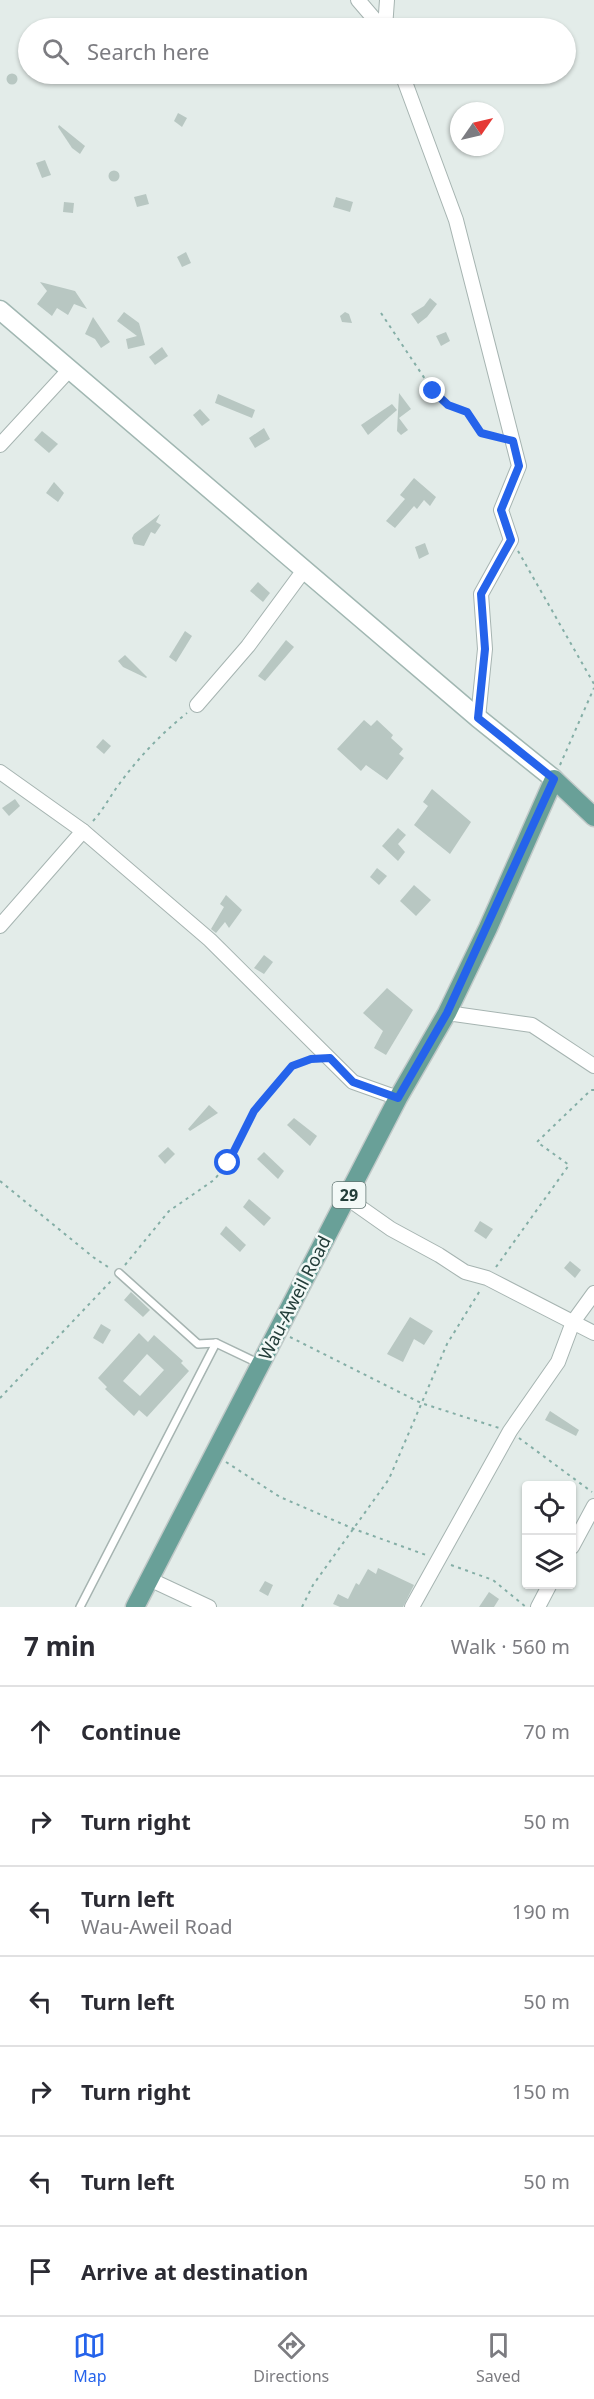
<!DOCTYPE html>
<html lang="en">
<head>
<meta charset="utf-8">
<style>
  :root { --surface:#fff; --page:#f2f2f3; --text:#2b2b33; --muted:#7c7c81; --line:#e1e1e2; --accent:#2563eb }
  body { margin:0; font-family:"Noto Sans",sans-serif; background:var(--page); color:var(--text) }
  .controls { position:absolute; right:18px; bottom:18px; display:grid; overflow:hidden; border-radius:6px; box-shadow:0 2px 4px #0004 }
  .controls button { width:54px; height:54px; display:grid; place-items:center; padding:0; border:0; border-bottom:2px solid var(--line); background:var(--surface); color:var(--text); font:30px sans-serif }
  .compass { position:absolute; left:450px; top:102px; width:54px; height:54px; border-radius:50%; background:var(--surface); box-shadow:0 2px 4px #0004; rotate:56deg }
  .stop { position:absolute; width:18px; height:18px; margin:-14px; border:4px solid #2563eb; border-radius:50%; background:#fff }
  .stop.end { background:#2563eb; border-color:#fff; box-shadow:0 2px 6px #0008 }
  .list { margin:0; padding:0; list-style:none }
  h2 { display:flex; justify-content:space-between; align-items:center; height:78px; margin:0; padding:0 24px; font-size:26px }
  h2 small { font-size:20px; font-weight:400; color:var(--muted) }
  .list li { display:grid; grid-template-columns:39px 1fr auto; gap:18px; align-items:center; box-sizing:border-box; height:90px; padding:0 24px; border-top:2px solid var(--line) }
  .list b { display:block; font-size:22px; white-space:nowrap }
  .list p { margin:0; font-size:20px; white-space:nowrap; color:var(--muted) }
  .list em { font-size:20px; font-style:normal; color:var(--muted) }
  .icon { flex:none; width:33px; height:33px; fill:none; stroke:currentColor; stroke-width:2; stroke-linecap:round; stroke-linejoin:round }
  .map { position:relative; flex:none; width:594px; height:1607px; overflow:hidden }
  .search { position:absolute; background:var(--surface); box-shadow:0 2px 4px #0004; left:18px; right:18px; top:18px; height:66px; display:flex; align-items:center; gap:15px; box-sizing:border-box; padding:0 21px; border-radius:33px; color:var(--muted); font-size:22px }
  .sheet { height:708px; background:var(--surface) }
  nav { display:flex; justify-content:space-around; align-items:center; box-sizing:border-box; height:84px; border-top:2px solid var(--line); background:var(--surface); font-size:16px; color:var(--muted) }
  nav a { display:grid; justify-items:center; gap:3px }
  nav .on { color:var(--accent) }
  .map>svg:first-child { display:block }
  .building { fill:#b8c7c2; fill-rule:evenodd }
  .lines { fill:none; stroke-linecap:round; stroke-linejoin:round }
  .lane-casing { stroke:#a6b4b1; stroke-width:10 }
  .street-casing { stroke:#a6b4b1; stroke-width:16 }
  .secondary-casing { stroke:#a1b7b2; stroke-width:21 }
  .primary-casing { stroke:#c1c9c8; stroke-width:21 }
  .path { stroke:#84aea6; stroke-width:2; stroke-dasharray:3 4.5; stroke-linecap:butt }
  .lane { stroke:#fff; stroke-width:7 }
  .street { stroke:#fff; stroke-width:14 }
  .secondary { stroke:#fff; stroke-width:18 }
  .primary { stroke:#69a098; stroke-width:18 }
  .route { stroke:#2563eb; stroke-width:8 }
  .labels { text-anchor:middle; stroke-width:5; stroke-linejoin:round; paint-order:stroke }
  .shield { fill:#f3f9f7; stroke:#617572; stroke-width:1.5 }
  .shield-label { font-size:16px; font-weight:bold; fill:#233d39 }
  .street-label { font-size:18px; fill:#233d39; stroke:#f3f9f7 }
</style>
</head>
<body>
<div class="map">
<svg width="594" height="1607" viewBox="0 0 594 1607">
  <rect width="100%" height="100%" fill="#e3ece9"/>
  <!-- building -->
  <g class="building">
    <path d="M59 18 64 22V28H53V21Z"/>
    <circle cx="12" cy="79" r="5.5"/>
    <path d="M178 113 187 118 182 127 174 121Z"/>
    <path d="M59 125 85 146 80 154 72 148 58 127Z"/>
    <path d="M45 160 51 175 42 178 36 163Z"/>
    <circle cx="114" cy="176" r="5.5"/>
    <path d="M146 194 149 204 137 207 134 197Z"/>
    <path d="M336 197 353 202 350 212 333 207Z"/>
    <path d="M64 202 74 203 73 213 63 212Z"/>
    <path d="M186 252 191 263 182 267 177 257Z"/>
    <path d="M40 282 75 291 87 309 74 304 68 315 57 308 52 316 37 304 47 291Z"/>
    <path d="M430 298 437 304 427 317 418 324 411 314 424 306Z"/>
    <path d="M124 312 139 323 145 345 128 349 126 339 137 336 117 321Z"/>
    <path d="M345 312 349 314 352 323 342 322 340 316Z"/>
    <path d="M93 317 110 342 101 348 95 339 85 334Z"/>
    <path d="M446 332 450 341 441 346 436 336Z"/>
    <path d="M162 347 168 356 155 365 149 357Z"/>
    <path d="M399 393 411 409 399 418 408 430 401 435 397 431Z"/>
    <path d="M218 394 255 410 252 418 215 403Z"/>
    <path d="M392 404 397 410 368 435 361 425Z"/>
    <path d="M200 409 210 420 202 426 193 415Z"/>
    <path d="M264 428 270 439 255 448 249 438Z"/>
    <path d="M42 431 58 444 49 453 34 440Z"/>
    <path d="M414 478 436 497 430 506 424 500 417 509 414 506 395 528 386 521 405 499 400 495Z"/>
    <path d="M54 482 64 493 58 502 46 493Z"/>
    <path d="M160 514 156 522 161 525 155 534 151 532 144 546 134 544 132 538 134 534Z"/>
    <path d="M425 543 429 554 419 559 415 547Z"/>
    <path d="M258 582 270 593 263 602 250 591Z"/>
    <path d="M185 631 192 636 176 662 169 657Z"/>
    <path d="M286 640 294 647 265 681 258 676Z"/>
    <path d="M125 655 147 677 146 678 123 667 118 661Z"/>
    <path d="M364 720 371 726 377 720 393 735 391 738 403 749 399 754 404 758 387 780 366 765 361 771 337 749Z"/>
    <path d="M103 739 111 746 104 754 96 747Z"/>
    <path d="M432 789 471 822 450 854 414 825 428 806 423 802Z"/>
    <path d="M15 799 20 806 9 816 2 808Z"/>
    <path d="M398 828 406 835 398 844 405 852 398 861 382 846Z"/>
    <path d="M377 868 387 876 379 885 370 877Z"/>
    <path d="M414 885 431 900 416 916 400 901Z"/>
    <path d="M226 895 242 910 229 928 225 922 216 933 211 929 224 907 220 904Z"/>
    <path d="M264 955 273 962 264 974 254 968Z"/>
    <path d="M387 988 413 1010 386 1055 374 1048 383 1031 363 1013Z"/>
    <path d="M209 1105 218 1113 190 1131 188 1129Z"/>
    <path d="M294 1118 317 1136 310 1146 287 1125Z"/>
    <path d="M168 1147 175 1154 165 1164 158 1156Z"/>
    <path d="M264 1152 284 1171 278 1179 257 1159Z"/>
    <path d="M249 1199 271 1218 264 1226 243 1207Z"/>
    <path d="M480 1221 493 1229 486 1239 474 1231Z"/>
    <path d="M226 1226 246 1245 240 1252 220 1234Z"/>
    <path d="M570 1261 581 1270 575 1278 564 1268Z"/>
    <path d="M131 1292 150 1310 143 1317 124 1300Z"/>
    <path d="M410 1317 433 1331 424 1345 414 1339 403 1362 387 1354Z"/>
    <path d="M101 1324 111 1330 103 1344 93 1338Z"/>
    <path d="M139 1333 148 1342 154 1335 183 1361 181 1363 189 1371 147 1417 139 1410 134 1416 105 1389 107 1387 98 1378ZM147 1354 164 1370 140 1396 123 1381Z"/>
    <path d="M550 1411 579 1430 576 1436 545 1420Z"/>
    <path d="M378 1568 414 1585 403 1607H340L333 1604 338 1594 348 1599 356 1583 359 1585 368 1569 376 1574Z"/>
    <path d="M265 1581 273 1585 268 1596 259 1591Z"/>
    <path d="M489 1592 499 1599 494 1607H479Z"/>
  </g>
  <g class="lines">
    <!-- lane casing -->
    <g class="lane-casing">
      <g id="lane">
        <path d="M119 1273 198 1344 216 1343 258 1363"/>
        <path d="M80 1607 216 1343"/>
      </g>
    </g>
    <!-- street casing -->
    <g class="street-casing">
      <g id="street">
        <path d="M358 0 382 28"/>
        <path d="M385 28 387 0"/>
        <path d="M402 74 456 220 519 466 501 510 511 540 481 594 485 649 478 718"/>
        <path d="M0 445 70 369"/>
        <path d="M197 705 248 646 304 570"/>
        <path d="M0 772 83 831 210 940 353 1082 398 1098"/>
        <path d="M0 926 83 831"/>
        <path d="M447 1013 532 1025 594 1066"/>
        <path d="M347 1198 391 1229 439 1255 465 1272 487 1278 594 1333"/>
        <path d="M572 1547 594 1506"/>
        <path d="M149 1579 209 1607"/>
        <path d="M412 1607 510 1431 558 1362 573 1322 594 1293"/>
        <path d="M538 1607 550 1584"/>
      </g>
    </g>
    <!-- secondary casing -->
    <g class="secondary-casing">
      <path id="secondary" d="M0 310 478 718 554 779"/>
    </g>
    <!-- primary casing -->
    <g class="primary-casing">
      <path id="primary" d="M135 1607 398 1098 447 1013 488 928 554 779 594 817"/>
    </g>
    <!-- path -->
    <g class="path">
      <path d="M381 313 433 391 448 405 467 412 481 433 498 439"/>
      <path d="M518 551 594 684"/>
      <path d="M560 765 594 688"/>
      <path d="M93 821C104 809 110 796 120 783 139 757 162 733 187 713"/>
      <path d="M0 1181 93 1257 111 1269"/>
      <path d="M125 1265 169 1211 214 1180 228 1163 254 1111 292 1066 310 1059"/>
      <path d="M496 1267 569 1165 537 1142 591 1090H594"/>
      <path d="M290 1337 421 1403 499 1428"/>
      <path d="M0 1398 112 1280"/>
      <path d="M519 1438 592 1492"/>
      <path d="M226 1462 280 1497 354 1529 426 1555"/>
      <path d="M451 1565 493 1580 526 1607"/>
      <path d="M302 1607 313 1585 389 1479 447 1344 481 1289"/>
    </g>
    <!-- lane -->
    <use href="#lane" class="lane"/>
    <!-- street -->
    <use href="#street" class="street"/>
    <!-- secondary -->
    <use href="#secondary" class="secondary"/>
    <!-- primary -->
    <use href="#primary" class="primary"/>
  </g>
  <g class="lines">
    <!-- route -->
    <path class="route" d="M228 1163 254 1111 292 1066 311 1059 330 1058 353 1082 398 1098 447 1013 554 779 478 718 485 649 481 594 511 540 501 510 519 466 513 441 481 433 467 412 448 405 433 391"/>
  </g>
  <g class="labels">
    <!-- shield labels -->
    <rect class="shield" x="332.5" y="1182" width="33" height="26" rx="4.5"/>
    <g class="shield-label">
      <text x="349" y="1201">29</text>
    </g>
    <!-- street labels -->
    <g class="street-label">
      <text transform="translate(295 1298) rotate(-63)" y="6">Wau-Aweil Road</text>
    </g>
  </g>
</svg>
<div class="controls">
<button><svg class="icon" aria-label="locate" viewBox="0 0 24 24"><circle cx="12" cy="12" r="6"/><path d="M12 2v4M12 18v4M2 12h4M18 12h4"/></svg></button>
<button><svg class="icon" aria-label="layers" viewBox="0 0 24 24"><path d="M12 4l9 5-9 5-9-5zM3 14l9 5 9-5"/></svg></button>
</div>
<svg class="compass" viewBox="-18 -18 36 36"><path d="M0-13l5 13h-10z" fill="#e53935"/><path d="M0 13l5-13h-10z" fill="#7c7c81"/></svg>
<div class="stop" style="left:228px;top:1163px"></div>
<div class="stop end" style="left:433px;top:391px"></div>
<div class="search"><svg class="icon" aria-label="search" viewBox="0 0 24 24"><circle cx="10" cy="10" r="6"/><path d="M15 15l6 6"/></svg>Search here</div>
</div>
<section class="sheet">
<h2>7 min<small>Walk · 560 m</small></h2>
<ul class="list">
<li><svg class="icon" aria-label="ahead" viewBox="0 0 24 24"><path d="M12 20V5M6 11l6-6 6 6"/></svg><div><b>Continue</b></div><em>70 m</em></li>
<li><svg class="icon" aria-label="right" viewBox="0 0 24 24"><path d="M7 20v-9h11M14 6l5 5-5 5"/></svg><div><b>Turn right</b></div><em>50 m</em></li>
<li><svg class="icon" aria-label="left" viewBox="0 0 24 24"><path d="M17 20v-9H6M10 6l-5 5 5 5"/></svg><div><b>Turn left</b><p>Wau-Aweil Road</p></div><em>190 m</em></li>
<li><svg class="icon" aria-label="left" viewBox="0 0 24 24"><path d="M17 20v-9H6M10 6l-5 5 5 5"/></svg><div><b>Turn left</b></div><em>50 m</em></li>
<li><svg class="icon" aria-label="right" viewBox="0 0 24 24"><path d="M7 20v-9h11M14 6l5 5-5 5"/></svg><div><b>Turn right</b></div><em>150 m</em></li>
<li><svg class="icon" aria-label="left" viewBox="0 0 24 24"><path d="M17 20v-9H6M10 6l-5 5 5 5"/></svg><div><b>Turn left</b></div><em>50 m</em></li>
<li><svg class="icon" aria-label="arrive" viewBox="0 0 24 24"><path d="M6 21V4h12l-3 4 3 4H6"/></svg><div><b>Arrive at destination</b></div></li>
</ul>
</section>
<nav>
<a class="on"><svg class="icon" aria-label="map" viewBox="0 0 24 24"><path d="M3 6l6-2 6 2 6-2v14l-6 2-6-2-6 2zM9 4v14M15 6v14"/></svg>Map</a>
<a><svg class="icon" aria-label="directions" viewBox="0 0 24 24"><path d="M12 3l9 9-9 9-9-9zM9 14v-3h6M13 9l2 2-2 2"/></svg>Directions</a>
<a><svg class="icon" aria-label="saved" viewBox="0 0 24 24"><path d="M7 4h10v16l-5-4-5 4z"/></svg>Saved</a>
</nav>
</body>
</html>
